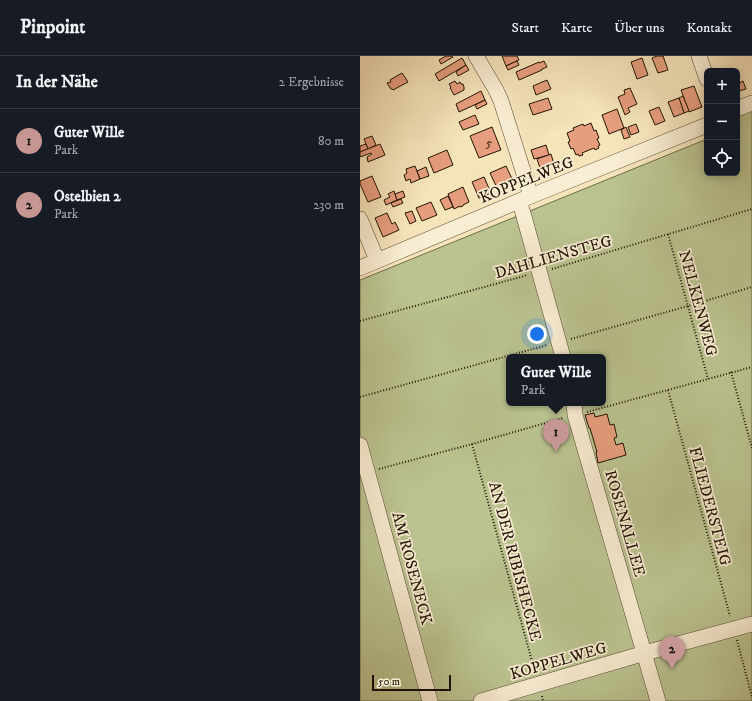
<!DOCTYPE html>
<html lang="de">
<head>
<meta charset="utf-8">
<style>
  :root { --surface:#171b24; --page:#20242c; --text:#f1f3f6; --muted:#9ea1a6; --line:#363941; --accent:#c59692 }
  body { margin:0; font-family:"IM FELL DW Pica",serif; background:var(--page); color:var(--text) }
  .controls { position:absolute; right:12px; top:12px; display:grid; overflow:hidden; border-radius:6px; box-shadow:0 2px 10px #0003 }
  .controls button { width:36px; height:36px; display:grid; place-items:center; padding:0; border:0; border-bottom:1px solid var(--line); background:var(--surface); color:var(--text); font:20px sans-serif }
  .scale { position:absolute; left:12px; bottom:10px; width:79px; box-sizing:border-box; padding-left:4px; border:2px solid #211304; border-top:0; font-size:11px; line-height:14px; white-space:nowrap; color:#211304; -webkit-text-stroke:3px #f9edd3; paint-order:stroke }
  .you { position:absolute; left:177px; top:278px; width:14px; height:14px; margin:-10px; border:3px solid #fff; border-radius:50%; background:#1a73e8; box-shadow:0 0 0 6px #1a73e833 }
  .badge { display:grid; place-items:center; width:26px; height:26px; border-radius:50%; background:var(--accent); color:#111; font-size:13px; font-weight:700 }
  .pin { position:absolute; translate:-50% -33px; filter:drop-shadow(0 1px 2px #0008) }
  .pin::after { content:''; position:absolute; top:21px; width:14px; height:12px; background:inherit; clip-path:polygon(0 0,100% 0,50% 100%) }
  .popup { position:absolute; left:146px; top:298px; width:100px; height:52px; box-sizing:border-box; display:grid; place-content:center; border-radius:6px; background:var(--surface); filter:drop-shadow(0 1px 3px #0005); font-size:13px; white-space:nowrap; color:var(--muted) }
  .popup b { font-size:15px; color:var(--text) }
  .popup::after { content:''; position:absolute; left:50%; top:100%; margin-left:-8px; border:8px solid transparent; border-top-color:var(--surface) }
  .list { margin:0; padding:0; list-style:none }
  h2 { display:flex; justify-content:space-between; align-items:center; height:52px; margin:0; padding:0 16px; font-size:17px }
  h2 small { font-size:13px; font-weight:400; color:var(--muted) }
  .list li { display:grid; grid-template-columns:26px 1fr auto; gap:12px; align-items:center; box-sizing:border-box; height:64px; padding:0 16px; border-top:1px solid var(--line) }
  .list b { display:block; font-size:15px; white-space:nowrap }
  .list p { margin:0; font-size:13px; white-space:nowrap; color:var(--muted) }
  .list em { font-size:13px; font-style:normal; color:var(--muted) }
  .icon { flex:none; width:22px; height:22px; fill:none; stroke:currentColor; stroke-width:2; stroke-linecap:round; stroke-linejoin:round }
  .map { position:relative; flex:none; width:392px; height:645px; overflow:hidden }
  header { display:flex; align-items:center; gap:24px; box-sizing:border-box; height:56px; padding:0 20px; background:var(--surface); border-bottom:1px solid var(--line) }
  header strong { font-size:19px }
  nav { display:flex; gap:22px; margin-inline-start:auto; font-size:14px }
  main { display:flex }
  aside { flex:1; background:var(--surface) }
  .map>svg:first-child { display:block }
  .green { fill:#bbc491; stroke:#6e6c4a; fill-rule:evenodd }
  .building { fill:#e79e7e; stroke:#211304 }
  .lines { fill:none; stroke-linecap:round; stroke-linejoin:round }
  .minor-casing { stroke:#564732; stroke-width:16 }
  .path { stroke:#211304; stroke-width:2; stroke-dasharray:1 2; stroke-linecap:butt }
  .minor { stroke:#f9edd3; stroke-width:15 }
  .labels { text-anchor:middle; stroke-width:3.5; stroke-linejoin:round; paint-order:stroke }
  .number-label { font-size:14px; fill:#523622 }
  .street-label { font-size:16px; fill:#211304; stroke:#f9edd3 }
</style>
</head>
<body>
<header>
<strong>Pinpoint</strong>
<nav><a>Start</a><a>Karte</a><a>Über uns</a><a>Kontakt</a></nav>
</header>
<main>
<aside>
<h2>In der Nähe<small>2 Ergebnisse</small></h2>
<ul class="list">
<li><span class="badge">1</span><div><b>Guter Wille</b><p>Park</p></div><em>80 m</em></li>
<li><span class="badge">2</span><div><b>Ostelbien 2</b><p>Park</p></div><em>230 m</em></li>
</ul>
</aside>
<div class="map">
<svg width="392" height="645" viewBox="0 0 392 645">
  <rect width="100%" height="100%" fill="#f6e4bb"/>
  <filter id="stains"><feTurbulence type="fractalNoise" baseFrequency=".005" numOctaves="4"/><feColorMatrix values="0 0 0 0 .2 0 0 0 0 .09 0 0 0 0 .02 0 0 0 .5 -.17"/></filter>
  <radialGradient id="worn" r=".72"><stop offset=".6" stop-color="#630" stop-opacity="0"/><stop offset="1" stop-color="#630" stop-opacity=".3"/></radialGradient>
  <!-- green -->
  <path class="green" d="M392 52V645H0V224L347 83V117H377V58ZM149 301H243V347H149Z"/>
  <!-- building -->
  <g class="building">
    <path d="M86 0H92L93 1 81 8 79 4Z"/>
    <path d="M142 0H157L159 4 146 10Z"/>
    <path d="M297 0H303L308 14 298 17 292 2Z"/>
    <path d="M102 2 106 9 79 25 75 18Z"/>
    <path d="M282 2 288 19 277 23 271 6Z"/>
    <path d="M157 5 159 9 148 14 146 10Z"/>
    <path d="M184 5 187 11 182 13V14L159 24 156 16 179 6V7Z"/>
    <path d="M106 9 109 14 98 20 96 16Z"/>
    <path d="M42 17 48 26 33 34 32 33H31L27 27 31 26 30 24Z"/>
    <path d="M377 20 379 27 383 25 386 33 379 35V37L377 38Z"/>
    <path d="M187 24 191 33 176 39 173 30Z"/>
    <path d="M95 25 97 28 100 26 101 28H103L104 31V34L94 39 90 32 91 31 89 28Z"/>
    <path d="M334 30 342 51 329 56 321 34Z"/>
    <path d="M270 32 277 48 268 52 270 56 265 59 258 41 265 38 264 34Z"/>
    <path d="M121 35 125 44 99 56 96 48Z"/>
    <path d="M323 40 329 55 324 57 319 42Z"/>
    <path d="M188 42 192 53 173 59 169 48Z"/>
    <path d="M319 42 324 57 314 61 308 46Z"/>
    <path d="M125 44 127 48 117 53 115 49Z"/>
    <path d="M299 51 305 65 295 69 289 55Z"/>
    <path d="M257 53 264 72 249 78 242 59Z"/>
    <path d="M115 59 119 68 103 74 99 66Z"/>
    <path d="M231 67 234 75 236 74 239 82 237 83 240 89 238 90 239 92 235 94 234 92 222 97 223 99 219 100 218 98 216 99 213 92 211 93 208 86 210 85 207 77 214 74 213 72 223 68 224 70Z"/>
    <path d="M276 68 279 76 271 79 268 71Z"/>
    <path d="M132 71 141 94 119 102 110 80Z"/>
    <path d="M266 71 270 81 264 83 261 74Z"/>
    <path d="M12 80 16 89 8 93 4 83Z"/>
    <path d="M6 88 8 93 0 96V90Z"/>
    <path d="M20 88 25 99 8 106 7 101 12 98 11 97 0 101V96Z"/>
    <path d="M186 89 189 99 174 103 171 94Z"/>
    <path d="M87 94 93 109 74 117 68 102Z"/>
    <path d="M191 98 194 108 180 112 177 103Z"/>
    <path d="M55 110 60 123 51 127 50 123 46 125 44 119 47 117 46 113Z"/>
    <path d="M146 110 154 127 138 134 130 117Z"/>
    <path d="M66 111 69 120 60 123 57 115Z"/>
    <path d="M12 120 21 141 8 146 0 128V125Z"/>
    <path d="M124 121 131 137 119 142 112 126Z"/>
    <path d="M103 131 109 146 103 149V150L100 151V150L94 153 88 138Z"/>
    <path d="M34 135 37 144 26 149 24 144 30 141 28 138Z"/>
    <path d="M43 135 45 141 37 144 35 138Z"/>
    <path d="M88 140 93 151 85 154 80 144Z"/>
    <path d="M41 143 43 147 33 151 31 147Z"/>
    <path d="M71 146 77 159 62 165 56 152Z"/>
    <path d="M52 155 56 165 50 168 45 157Z"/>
    <path d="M27 157 32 168 35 166 39 174 23 181 15 162Z"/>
    <path d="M234 357 235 361 247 358 250 369 254 368 257 381 254 382 256 389 263 387 266 399 238 407 236 396H237L230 372H229L225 359Z"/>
  </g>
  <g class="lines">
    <!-- minor casing -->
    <g class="minor-casing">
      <g id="minor">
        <path d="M116 0 136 34 141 45 171 140"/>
        <path d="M339 0 347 23"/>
        <path d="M377 53 392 47"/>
        <path d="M159 145 163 157 203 301"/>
        <path d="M0 163 17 204"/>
        <path d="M0 212 171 140 347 69"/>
        <path d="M214 347 215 359 298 645"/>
        <path d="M0 389 70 645"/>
        <path d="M121 645 285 597 392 568"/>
      </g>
    </g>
    <!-- path -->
    <g class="path">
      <path d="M308 178 348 323"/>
      <path d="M192 213 392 153"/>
      <path d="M0 265 168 219"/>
      <path d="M211 283 328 250 392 231"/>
      <path d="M371 316 392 392"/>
      <path d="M308 334 370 560"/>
      <path d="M0 341 187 289"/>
      <path d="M227 356 392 311"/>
      <path d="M112 388 175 616"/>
      <path d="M19 413 112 388 203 362"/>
      <path d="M377 584 392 641"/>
      <path d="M182 640 183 645"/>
    </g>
    <!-- minor -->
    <use href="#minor" class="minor"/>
  </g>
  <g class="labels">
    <!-- number labels -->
    <g class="number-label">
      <text x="129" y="91">5</text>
    </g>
    <!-- street labels -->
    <g class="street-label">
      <text transform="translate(166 123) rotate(-22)" y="6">KOPPELWEG</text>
      <text transform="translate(193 200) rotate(-16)" y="6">DAHLIENSTEG</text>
      <text transform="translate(339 247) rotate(75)" y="6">NELKENWEG</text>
      <text transform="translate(351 450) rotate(75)" y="6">FLIEDERSTEIG</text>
      <text transform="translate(266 467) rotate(74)" y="6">ROSENALLEE</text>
      <text transform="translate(156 505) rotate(75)" y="6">AN DER RIBISHECKE</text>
      <text transform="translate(53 512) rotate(75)" y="6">AM ROSENECK</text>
      <text transform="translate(198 604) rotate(-16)" y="6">KOPPELWEG</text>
    </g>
  </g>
  <rect width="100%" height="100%" filter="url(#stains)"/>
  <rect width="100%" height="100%" fill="url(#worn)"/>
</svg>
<div class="controls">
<button>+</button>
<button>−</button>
<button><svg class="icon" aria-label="locate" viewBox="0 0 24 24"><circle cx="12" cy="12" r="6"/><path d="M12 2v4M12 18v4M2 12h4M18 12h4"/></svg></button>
</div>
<div class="scale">50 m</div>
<div class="you"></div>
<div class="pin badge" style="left:196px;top:396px">1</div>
<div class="popup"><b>Guter Wille</b>Park</div>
<div class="pin badge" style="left:312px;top:613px">2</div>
</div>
</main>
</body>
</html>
